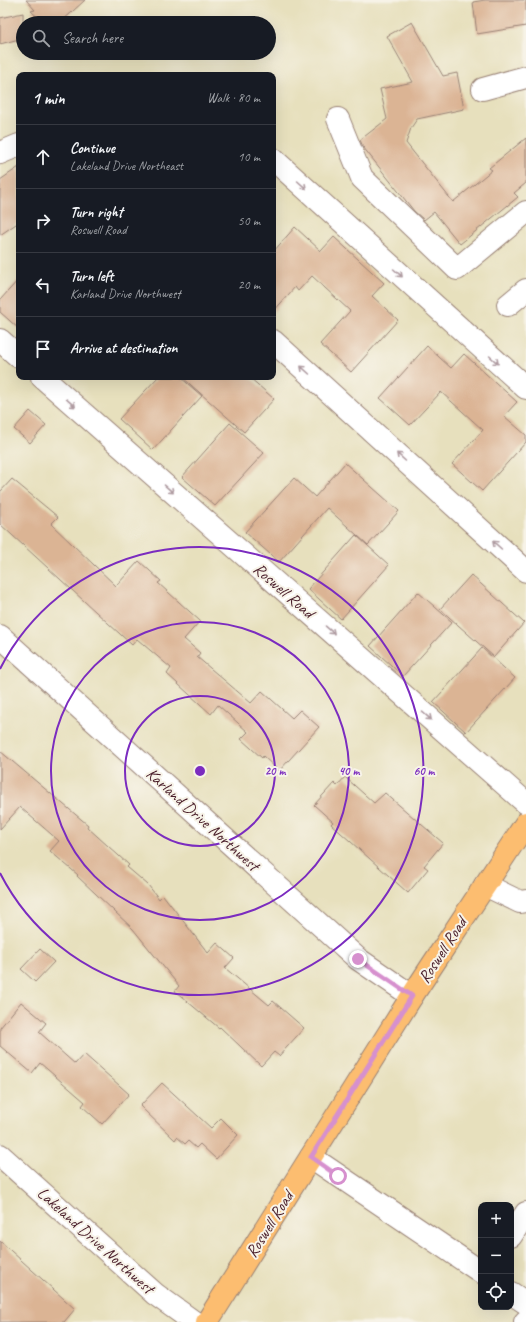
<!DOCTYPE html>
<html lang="en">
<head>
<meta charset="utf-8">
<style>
  :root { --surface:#171b24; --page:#242831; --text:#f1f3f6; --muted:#9ea1a6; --line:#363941 }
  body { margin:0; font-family:Caveat,sans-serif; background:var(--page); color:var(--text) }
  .controls { position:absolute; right:12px; bottom:12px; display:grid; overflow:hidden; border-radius:8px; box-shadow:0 4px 16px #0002 }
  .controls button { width:36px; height:36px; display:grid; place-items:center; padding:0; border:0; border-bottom:1px solid var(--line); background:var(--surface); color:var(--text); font:20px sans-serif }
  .stop { position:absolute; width:12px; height:12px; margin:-9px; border:3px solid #d690ce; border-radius:50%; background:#fff }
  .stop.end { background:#d690ce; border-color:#fff; box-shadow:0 1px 4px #0008 }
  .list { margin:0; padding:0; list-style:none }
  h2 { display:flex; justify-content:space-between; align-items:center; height:52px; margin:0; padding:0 16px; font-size:17px }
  h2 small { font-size:13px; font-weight:400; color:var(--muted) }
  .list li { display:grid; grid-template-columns:26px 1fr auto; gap:12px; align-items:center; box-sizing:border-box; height:64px; padding:0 16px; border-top:1px solid var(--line) }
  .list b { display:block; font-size:15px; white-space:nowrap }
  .list p { margin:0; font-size:13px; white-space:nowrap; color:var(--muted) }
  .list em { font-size:13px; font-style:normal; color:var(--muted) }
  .icon { flex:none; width:22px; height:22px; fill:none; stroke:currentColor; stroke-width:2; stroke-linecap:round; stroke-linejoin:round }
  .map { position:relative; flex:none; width:526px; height:1322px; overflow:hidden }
  .search { position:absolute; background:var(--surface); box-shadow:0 4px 16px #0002; left:16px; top:16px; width:260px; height:44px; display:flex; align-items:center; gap:10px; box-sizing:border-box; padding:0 14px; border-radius:22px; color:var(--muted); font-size:15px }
  .panel { position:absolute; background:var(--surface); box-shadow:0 4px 16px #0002; left:16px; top:72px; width:260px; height:308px; border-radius:8px }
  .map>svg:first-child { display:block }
  .building { fill:#dbb494 }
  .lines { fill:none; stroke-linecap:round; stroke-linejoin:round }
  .minor-casing { stroke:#988074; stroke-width:24 }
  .major-casing { stroke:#988074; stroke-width:24 }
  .minor { stroke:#fff; stroke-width:22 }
  .major { stroke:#fcbd6f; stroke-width:22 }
  .oneway { stroke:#ae9aa0 }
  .route { stroke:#d690ce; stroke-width:5 }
  .ring { fill:none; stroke:#7b2cbf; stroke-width:2 }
  .labels { text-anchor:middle; stroke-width:4; stroke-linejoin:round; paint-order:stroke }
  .street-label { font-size:17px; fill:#4a1f2b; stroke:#f7f3e8 }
  .centre { fill:#7b2cbf; stroke:#f7f3e8; stroke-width:2 }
  .ring-label { font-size:12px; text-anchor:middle; font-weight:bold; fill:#7b2cbf; stroke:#f7f3e8; stroke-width:4; stroke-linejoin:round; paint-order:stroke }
</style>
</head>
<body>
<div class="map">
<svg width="526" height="1322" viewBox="0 0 526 1322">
  <rect width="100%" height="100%" fill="#f7f3e8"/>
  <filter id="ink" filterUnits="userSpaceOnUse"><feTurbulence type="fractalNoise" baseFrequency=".025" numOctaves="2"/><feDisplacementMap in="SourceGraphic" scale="8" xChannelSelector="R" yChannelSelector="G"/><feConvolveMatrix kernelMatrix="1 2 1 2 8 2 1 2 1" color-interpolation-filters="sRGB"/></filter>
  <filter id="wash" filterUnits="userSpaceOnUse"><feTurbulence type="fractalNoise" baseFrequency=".012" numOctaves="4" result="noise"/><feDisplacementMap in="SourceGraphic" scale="16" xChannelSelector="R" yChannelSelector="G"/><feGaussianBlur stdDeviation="0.9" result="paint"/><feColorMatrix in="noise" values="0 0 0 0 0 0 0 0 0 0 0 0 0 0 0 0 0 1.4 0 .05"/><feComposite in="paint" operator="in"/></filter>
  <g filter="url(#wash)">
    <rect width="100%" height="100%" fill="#e7e0bd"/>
    <g id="blocks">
      <!-- building -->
      <g class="building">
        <path d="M26 0H85L60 23H44L31 11 35 10Z"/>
        <path d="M485 0H526V26L477 34 473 2Z"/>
        <path d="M23 13V38L0 44V18Z"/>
        <path d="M412 22 443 76 457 73 464 109 417 119 411 128 406 143 453 202 492 170 489 168 526 138V183L514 193 518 197 460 244 434 212 424 220 414 211 363 147 360 140 387 119 380 89 413 82 387 36Z"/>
        <path d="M19 167V222L0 235V180Z"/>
        <path d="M295 227 321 251 334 237 384 283 372 296 398 320 351 372 320 344 350 311 312 276 298 291 295 287 273 312V252Z"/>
        <path d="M19 279V329L0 312V300Z"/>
        <path d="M427 346 451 368 464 354 517 402 504 416 526 435V442L482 491 452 464 483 430 441 392 410 425 380 398Z"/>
        <path d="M158 377H180L202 396 153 450 119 419Z"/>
        <path d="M182 377H249L274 399 244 432Z"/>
        <path d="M30 411 46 425 30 443 14 429Z"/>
        <path d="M230 423 264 453 215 506 182 477Z"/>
        <path d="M345 463 399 511 368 545 327 508 279 562 245 532 294 478 315 497Z"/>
        <path d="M12 479 58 517 51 524 116 586 139 561 161 581 158 583 200 621 184 639 200 653 197 657 251 703 262 691 292 718 300 710 319 727 279 771 263 756 262 758 241 739 248 732 218 705 211 714 167 674 171 668 137 639 132 645 0 524V492Z"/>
        <path d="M356 535 389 565 341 619 308 589Z"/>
        <path d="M471 575 524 623 494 657 440 609Z"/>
        <path d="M418 592 452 622 403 676 370 646Z"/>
        <path d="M482 648 515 678 466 732 433 702Z"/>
        <path d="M0 751 88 825 87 827 129 865 127 867 148 885 159 899 163 895 208 953 217 943 234 958 225 968 269 1005 273 1001 304 1028 279 1056 274 1052 261 1066 220 1027 219 1028 175 991 179 986 133 929 77 876 78 875 50 851 59 841 20 807 0 829Z"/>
        <path d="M345 777 374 803 385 793 443 843 424 866 428 869 408 893 331 824 333 822 314 805 334 783 337 786Z"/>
        <path d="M40 949 54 962 35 982 21 969Z"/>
        <path d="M21 1002 46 1023 39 1032 75 1064 84 1054 129 1094 102 1124 82 1106 85 1102 40 1063 32 1073 0 1046V1028Z"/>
        <path d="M162 1083 211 1128 221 1118 238 1135 216 1159 200 1144 196 1148 188 1141 185 1144 177 1137 175 1140 140 1106Z"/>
        <path d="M0 1241 75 1309 64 1322H0Z"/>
      </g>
    </g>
  </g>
  <g filter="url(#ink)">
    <use href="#blocks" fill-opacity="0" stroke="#988074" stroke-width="1"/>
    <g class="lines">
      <!-- minor casing -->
      <g class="minor-casing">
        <g id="minor">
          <path d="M483 89 526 77"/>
          <path d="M338 119 362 178 457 269 526 212"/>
          <path d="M0 153 19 145"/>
          <path d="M273 159 526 388"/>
          <path d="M508 305 526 290"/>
          <path d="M0 340 19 357"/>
          <path d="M273 341 526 571"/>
          <path d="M42 377 526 803"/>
          <path d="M0 636 358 959 412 996"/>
          <path d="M485 885 520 902 526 901"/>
          <path d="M0 1155 155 1294 194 1322"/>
          <path d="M311 1157 481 1272"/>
          <path d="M511 1236 526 1213"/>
          <path d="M511 1293 526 1303"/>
          <path d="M525 1322 526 1321"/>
        </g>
      </g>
      <!-- major casing -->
      <g class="major-casing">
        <path id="major" d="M207 1322 412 996 526 823"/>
      </g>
      <!-- minor -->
      <use href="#minor" class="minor"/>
      <!-- major -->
      <use href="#major" class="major"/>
    </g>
    <!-- one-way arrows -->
    <defs><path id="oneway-shaft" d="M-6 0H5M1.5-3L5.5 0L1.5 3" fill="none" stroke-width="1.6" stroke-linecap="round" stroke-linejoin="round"/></defs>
    <g class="oneway">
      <use href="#oneway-shaft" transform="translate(302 185) rotate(42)"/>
      <use href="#oneway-shaft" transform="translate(398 273) rotate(42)"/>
      <use href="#oneway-shaft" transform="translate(494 360) rotate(42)"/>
      <use href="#oneway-shaft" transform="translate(305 370) rotate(-138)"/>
      <use href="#oneway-shaft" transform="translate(71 403) rotate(41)"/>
      <use href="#oneway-shaft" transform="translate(401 457) rotate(-138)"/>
      <use href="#oneway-shaft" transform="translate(169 489) rotate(41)"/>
      <use href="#oneway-shaft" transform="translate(497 545) rotate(-138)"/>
      <use href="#oneway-shaft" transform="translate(330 630) rotate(41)"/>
      <use href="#oneway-shaft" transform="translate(427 716) rotate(41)"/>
    </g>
  </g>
  <g class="lines" filter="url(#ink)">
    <!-- route -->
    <path class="route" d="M338 1176 311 1157 412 996 358 959"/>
  </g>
  <!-- distance rings -->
  <g class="ring">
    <circle cx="200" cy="771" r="75"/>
    <circle cx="200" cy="771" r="149"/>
    <path d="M0 669A224 224 0 1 1 0 873"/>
  </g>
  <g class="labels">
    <!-- street labels -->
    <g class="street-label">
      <text transform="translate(284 590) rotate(41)" y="6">Roswell Road</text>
      <text transform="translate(203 819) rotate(42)" y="6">Karland Drive Northwest</text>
      <text transform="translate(442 950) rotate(-57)" y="6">Roswell Road</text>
      <text transform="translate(269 1224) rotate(-58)" y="6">Roswell Road</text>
      <text transform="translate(96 1240) rotate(42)" y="6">Lakeland Drive Northwest</text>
    </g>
  </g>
  <circle cx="200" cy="771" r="6" class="centre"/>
  <g class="ring-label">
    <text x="275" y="775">20 m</text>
    <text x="349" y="775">40 m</text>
    <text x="424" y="775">60 m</text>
  </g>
</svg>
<div class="controls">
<button>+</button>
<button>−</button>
<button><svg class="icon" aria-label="locate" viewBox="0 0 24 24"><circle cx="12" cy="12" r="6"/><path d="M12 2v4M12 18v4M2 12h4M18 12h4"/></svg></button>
</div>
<div class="stop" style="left:338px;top:1176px"></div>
<div class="stop end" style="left:358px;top:959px"></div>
<div class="search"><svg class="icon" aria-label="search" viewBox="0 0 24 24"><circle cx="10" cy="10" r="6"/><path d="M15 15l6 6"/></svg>Search here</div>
<section class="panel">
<h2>1 min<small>Walk · 80 m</small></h2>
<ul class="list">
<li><svg class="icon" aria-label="ahead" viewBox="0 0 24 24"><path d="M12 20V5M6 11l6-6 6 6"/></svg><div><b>Continue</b><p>Lakeland Drive Northeast</p></div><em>10 m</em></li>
<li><svg class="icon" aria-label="right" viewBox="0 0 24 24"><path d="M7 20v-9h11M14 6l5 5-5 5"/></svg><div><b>Turn right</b><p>Roswell Road</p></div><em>50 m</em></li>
<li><svg class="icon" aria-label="left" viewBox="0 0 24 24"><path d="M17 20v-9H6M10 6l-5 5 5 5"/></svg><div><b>Turn left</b><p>Karland Drive Northwest</p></div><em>20 m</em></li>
<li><svg class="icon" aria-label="arrive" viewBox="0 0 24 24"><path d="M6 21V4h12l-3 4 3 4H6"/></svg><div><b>Arrive at destination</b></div></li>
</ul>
</section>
</div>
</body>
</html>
